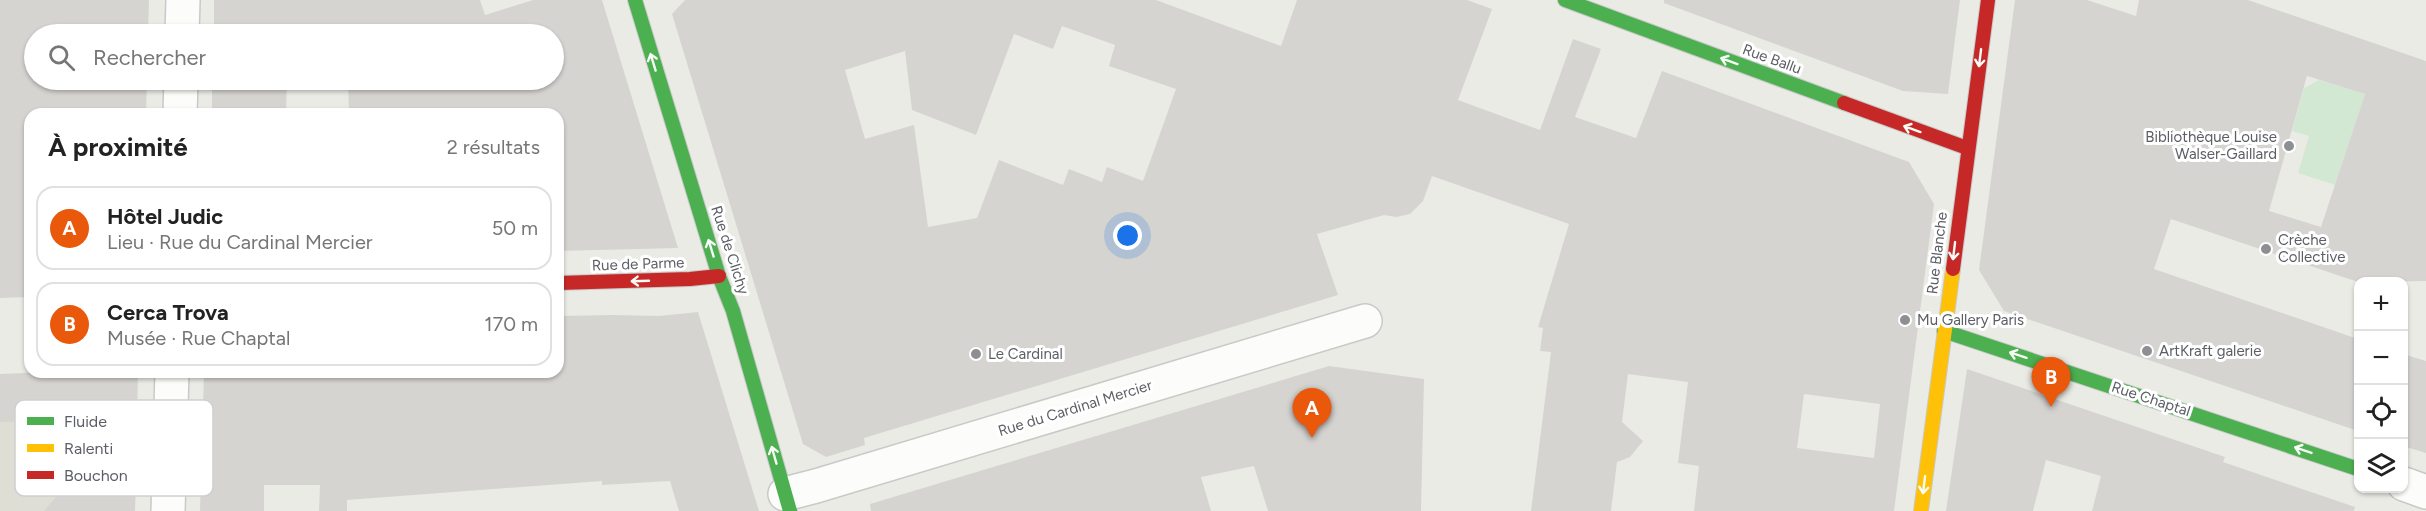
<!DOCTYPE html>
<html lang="fr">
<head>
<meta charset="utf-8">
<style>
  :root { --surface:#fff; --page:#f2f2f2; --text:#222; --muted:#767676; --line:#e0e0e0; --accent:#ea580c }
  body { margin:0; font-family:Figtree,sans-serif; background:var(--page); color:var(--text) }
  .controls { position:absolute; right:18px; bottom:18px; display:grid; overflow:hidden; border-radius:12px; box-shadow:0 2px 4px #0004 }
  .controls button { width:54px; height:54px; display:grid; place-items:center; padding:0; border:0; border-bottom:2px solid var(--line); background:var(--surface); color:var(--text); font:30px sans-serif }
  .you { position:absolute; left:1128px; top:236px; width:21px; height:21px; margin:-15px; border:4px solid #fff; border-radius:50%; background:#1a73e8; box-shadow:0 0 0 9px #1a73e833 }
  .badge { display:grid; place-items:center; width:39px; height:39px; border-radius:50%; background:var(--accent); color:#fff; font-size:20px; font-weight:700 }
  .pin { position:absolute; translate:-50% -50px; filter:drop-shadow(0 2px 3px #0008) }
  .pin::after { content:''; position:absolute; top:32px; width:21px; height:18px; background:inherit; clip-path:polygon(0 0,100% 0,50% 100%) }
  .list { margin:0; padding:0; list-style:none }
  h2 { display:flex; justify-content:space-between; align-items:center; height:78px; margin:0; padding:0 24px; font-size:26px }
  h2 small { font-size:20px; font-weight:400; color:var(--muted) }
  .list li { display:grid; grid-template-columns:39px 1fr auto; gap:18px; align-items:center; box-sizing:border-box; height:84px; margin:0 12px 12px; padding:0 12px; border:2px solid var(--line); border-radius:18px }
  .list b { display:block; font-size:22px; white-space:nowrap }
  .list p { margin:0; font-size:20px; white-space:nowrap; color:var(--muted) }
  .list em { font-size:20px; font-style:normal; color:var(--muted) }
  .icon { flex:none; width:33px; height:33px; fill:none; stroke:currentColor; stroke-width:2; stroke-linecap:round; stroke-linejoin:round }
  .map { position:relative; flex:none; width:2426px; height:511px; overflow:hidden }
  .search { position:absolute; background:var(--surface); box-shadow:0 2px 4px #0004; left:24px; top:24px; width:540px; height:66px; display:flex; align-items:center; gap:15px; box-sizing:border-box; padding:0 21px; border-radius:33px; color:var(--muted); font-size:22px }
  .panel { position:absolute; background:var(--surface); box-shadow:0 2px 4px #0004; left:24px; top:108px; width:540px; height:270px; border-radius:18px }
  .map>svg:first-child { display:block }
  .education { fill:#dfded5 }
  .green { fill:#d3e8d2 }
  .building { fill:#d5d4d1; fill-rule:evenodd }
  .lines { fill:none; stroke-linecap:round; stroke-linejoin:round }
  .street-casing { stroke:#c8c9c8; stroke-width:36 }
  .fast-casing { stroke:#c8c9c8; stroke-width:16 }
  .slow-casing { stroke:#c8c9c8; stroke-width:16 }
  .jam-casing { stroke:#c8c9c8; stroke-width:16 }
  .street { stroke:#fcfcfb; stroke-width:33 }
  .fast { stroke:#4caf50; stroke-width:14 }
  .slow { stroke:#ffc107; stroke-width:14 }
  .jam { stroke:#c62828; stroke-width:14 }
  .oneway { stroke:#f6fbf6 }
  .poi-dot { fill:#8d8f92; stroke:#fff; stroke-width:2 }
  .labels { text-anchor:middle; stroke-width:6; stroke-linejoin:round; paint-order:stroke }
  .street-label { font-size:15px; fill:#5b5e64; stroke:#fff }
  .poi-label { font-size:15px; fill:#5b5e64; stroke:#fff; text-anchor:start }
  .key { fill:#fff; stroke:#cecfd0; stroke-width:1.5 }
  .key-label { font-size:16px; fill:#5b5e64 }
</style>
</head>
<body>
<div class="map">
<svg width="2426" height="511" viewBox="0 0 2426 511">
  <rect width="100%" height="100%" fill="#ebebe6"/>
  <!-- education -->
  <path class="education" d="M138 400 135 511H0V404Z"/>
  <!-- green -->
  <path class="green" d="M2319 80 2365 94 2335 185 2298 173 2309 136 2292 131 2304 88Z"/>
  <!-- building -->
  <g class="building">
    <path d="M0 0H149L148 34H34V80H147L146 114H30V297L0 298Z"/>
    <path d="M214 0H480L485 15 533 0H602L678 248 558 251V114H349L348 80H554V34H214Z"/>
    <path d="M685 0H1156L1281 46 1297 0H1467L1492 9 1458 100 1540 130 1573 39 1601 49 1575 117 1636 138 1662 71 1909 162 1934 204 1894 511H1694L1699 466 1678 463 1688 382 1628 374 1622 422 1643 441 1630 457 1617 462 1611 511H1531L1551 352 1540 351 1543 328 1538 327 1569 224 1432 176 1423 201 1410 214 1396 217 1384 215 1317 234 1338 295 864 438 865 445 826 457 803 444 672 14ZM1062 26 1115 45 1109 66 1176 89 1143 181 1107 167 1102 182 1069 169 1063 185 999 160 977 218 928 227 914 125 865 139 845 70 905 51 912 110 976 135 1014 34 1053 49ZM1804 394 1880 404 1874 458 1797 448Z"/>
    <path d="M1664 0H1960L1948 94 1903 91 1664 3Z"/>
    <path d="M2015 0H2087L2136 16 2139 0H2248L2426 61V281L2358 282 2171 219 2154 269 2358 339V431L2004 311 1979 270ZM2307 76 2365 94 2321 227 2269 211Z"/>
    <path d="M212 80H287L286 114H212Z"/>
    <path d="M698 312 759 511H679L670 481 602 485V481L347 500V511H319L320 485H264V511H200L204 372H558V316L612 315 659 316Z"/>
    <path d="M2403 354 2426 361V453L2403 446Z"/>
    <path d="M1329 366 1424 379 1421 511H1268L1254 466 1201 477 1211 511H871L870 504Z"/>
    <path d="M1967 369 2225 457 2223 462 2355 507 2354 511H2092L2101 476 2046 460 2033 511H1946Z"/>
    <path d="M47 372H138L135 511H44L78 471V420L0 422V374Z"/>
  </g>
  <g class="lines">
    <!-- street casing -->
    <g class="street-casing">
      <g id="street">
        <path d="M182 34 183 0"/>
        <path d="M180 114 181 80"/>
        <path d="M2404 484 2426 492"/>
        <path d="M785 494 816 486 1365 321"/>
        <path d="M168 511 172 372"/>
      </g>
    </g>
    <!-- fast casing -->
    <g class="fast-casing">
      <g id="fast">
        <path d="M635 0 719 276 733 311 790 511"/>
        <path d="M1565 0 1844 103"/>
        <path d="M1944 331 2358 469"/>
      </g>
    </g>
    <!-- slow casing -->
    <g class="slow-casing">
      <path id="slow" d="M1921 511 1953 269"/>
    </g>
    <!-- jam casing -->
    <g class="jam-casing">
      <g id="jam">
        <path d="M1844 103 1967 148"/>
        <path d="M1953 269 1988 0"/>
        <path d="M558 283 690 279 719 276"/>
      </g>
    </g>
    <!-- street -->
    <use href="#street" class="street"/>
    <!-- fast -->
    <use href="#fast" class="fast"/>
    <!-- slow -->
    <use href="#slow" class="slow"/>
    <!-- jam -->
    <use href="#jam" class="jam"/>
  </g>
  <!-- one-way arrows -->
  <defs><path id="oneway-shaft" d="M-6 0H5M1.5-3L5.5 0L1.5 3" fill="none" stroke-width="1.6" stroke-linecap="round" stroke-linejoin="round" transform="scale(1.5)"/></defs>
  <g class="oneway">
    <use href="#oneway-shaft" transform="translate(1980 58) rotate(97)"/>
    <use href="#oneway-shaft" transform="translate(1729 61) rotate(-160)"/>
    <use href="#oneway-shaft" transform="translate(653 62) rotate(-107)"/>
    <use href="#oneway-shaft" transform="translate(1912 129) rotate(-160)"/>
    <use href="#oneway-shaft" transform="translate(711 248) rotate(-107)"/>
    <use href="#oneway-shaft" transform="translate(1954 251) rotate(97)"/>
    <use href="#oneway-shaft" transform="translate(640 281) rotate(178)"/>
    <use href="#oneway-shaft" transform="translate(2018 355) rotate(-162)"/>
    <use href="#oneway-shaft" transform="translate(2303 450) rotate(-161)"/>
    <use href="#oneway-shaft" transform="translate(774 455) rotate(-106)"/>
    <use href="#oneway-shaft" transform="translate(1924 485) rotate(97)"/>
  </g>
  <!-- markers -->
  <g class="poi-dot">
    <circle cx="2289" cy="146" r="6"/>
    <circle cx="2266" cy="249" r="6"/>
    <circle cx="1905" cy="320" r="6"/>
    <circle cx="2147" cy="351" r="6"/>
    <circle cx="976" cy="354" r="6"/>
  </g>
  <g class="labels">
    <!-- street labels -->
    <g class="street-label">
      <text transform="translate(1772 59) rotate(20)" y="5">Rue Ballu</text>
      <text transform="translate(730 250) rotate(72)" y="5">Rue de Clichy</text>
      <text transform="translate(1937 253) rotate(-83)" y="5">Rue Blanche</text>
      <text transform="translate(638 264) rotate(-2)" y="5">Rue de Parme</text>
      <text transform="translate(2151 399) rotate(18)" y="5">Rue Chaptal</text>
      <text transform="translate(1075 408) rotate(-17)" y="5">Rue du Cardinal Mercier</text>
    </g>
    <!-- poi labels -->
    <g class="poi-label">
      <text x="2277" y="142" text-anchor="end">Bibliothèque Louise<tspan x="2277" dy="17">Walser-Gaillard</tspan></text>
      <text x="2278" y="245">Crèche<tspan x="2278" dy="17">Collective</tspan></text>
      <text x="1917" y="325">Mu Gallery Paris</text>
      <text x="2159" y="356">ArtKraft galerie</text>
      <text x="988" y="359">Le Cardinal</text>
    </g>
  </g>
  <!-- legend -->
  <rect x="15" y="400" width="198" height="96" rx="9" class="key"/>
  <rect x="27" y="417" width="27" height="8" fill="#4caf50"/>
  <rect x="27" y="444" width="27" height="8" fill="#ffc107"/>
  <rect x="27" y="471" width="27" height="8" fill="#c62828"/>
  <g class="key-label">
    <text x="64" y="427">Fluide</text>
    <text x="64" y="454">Ralenti</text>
    <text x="64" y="481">Bouchon</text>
  </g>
</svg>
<div class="controls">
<button>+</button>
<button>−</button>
<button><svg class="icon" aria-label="locate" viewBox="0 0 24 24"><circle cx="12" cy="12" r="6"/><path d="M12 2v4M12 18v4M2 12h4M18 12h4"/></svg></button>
<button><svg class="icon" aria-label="layers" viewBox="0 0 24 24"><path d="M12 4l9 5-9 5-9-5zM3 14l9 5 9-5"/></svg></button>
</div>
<div class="you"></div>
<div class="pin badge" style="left:1312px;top:438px">A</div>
<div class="pin badge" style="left:2051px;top:407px">B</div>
<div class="search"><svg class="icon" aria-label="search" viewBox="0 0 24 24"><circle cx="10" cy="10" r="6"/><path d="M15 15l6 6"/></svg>Rechercher</div>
<section class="panel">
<h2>À proximité<small>2 résultats</small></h2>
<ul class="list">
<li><span class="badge">A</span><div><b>Hôtel Judic</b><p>Lieu · Rue du Cardinal Mercier</p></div><em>50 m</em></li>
<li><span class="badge">B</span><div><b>Cerca Trova</b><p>Musée · Rue Chaptal</p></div><em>170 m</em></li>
</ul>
</section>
</div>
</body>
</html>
